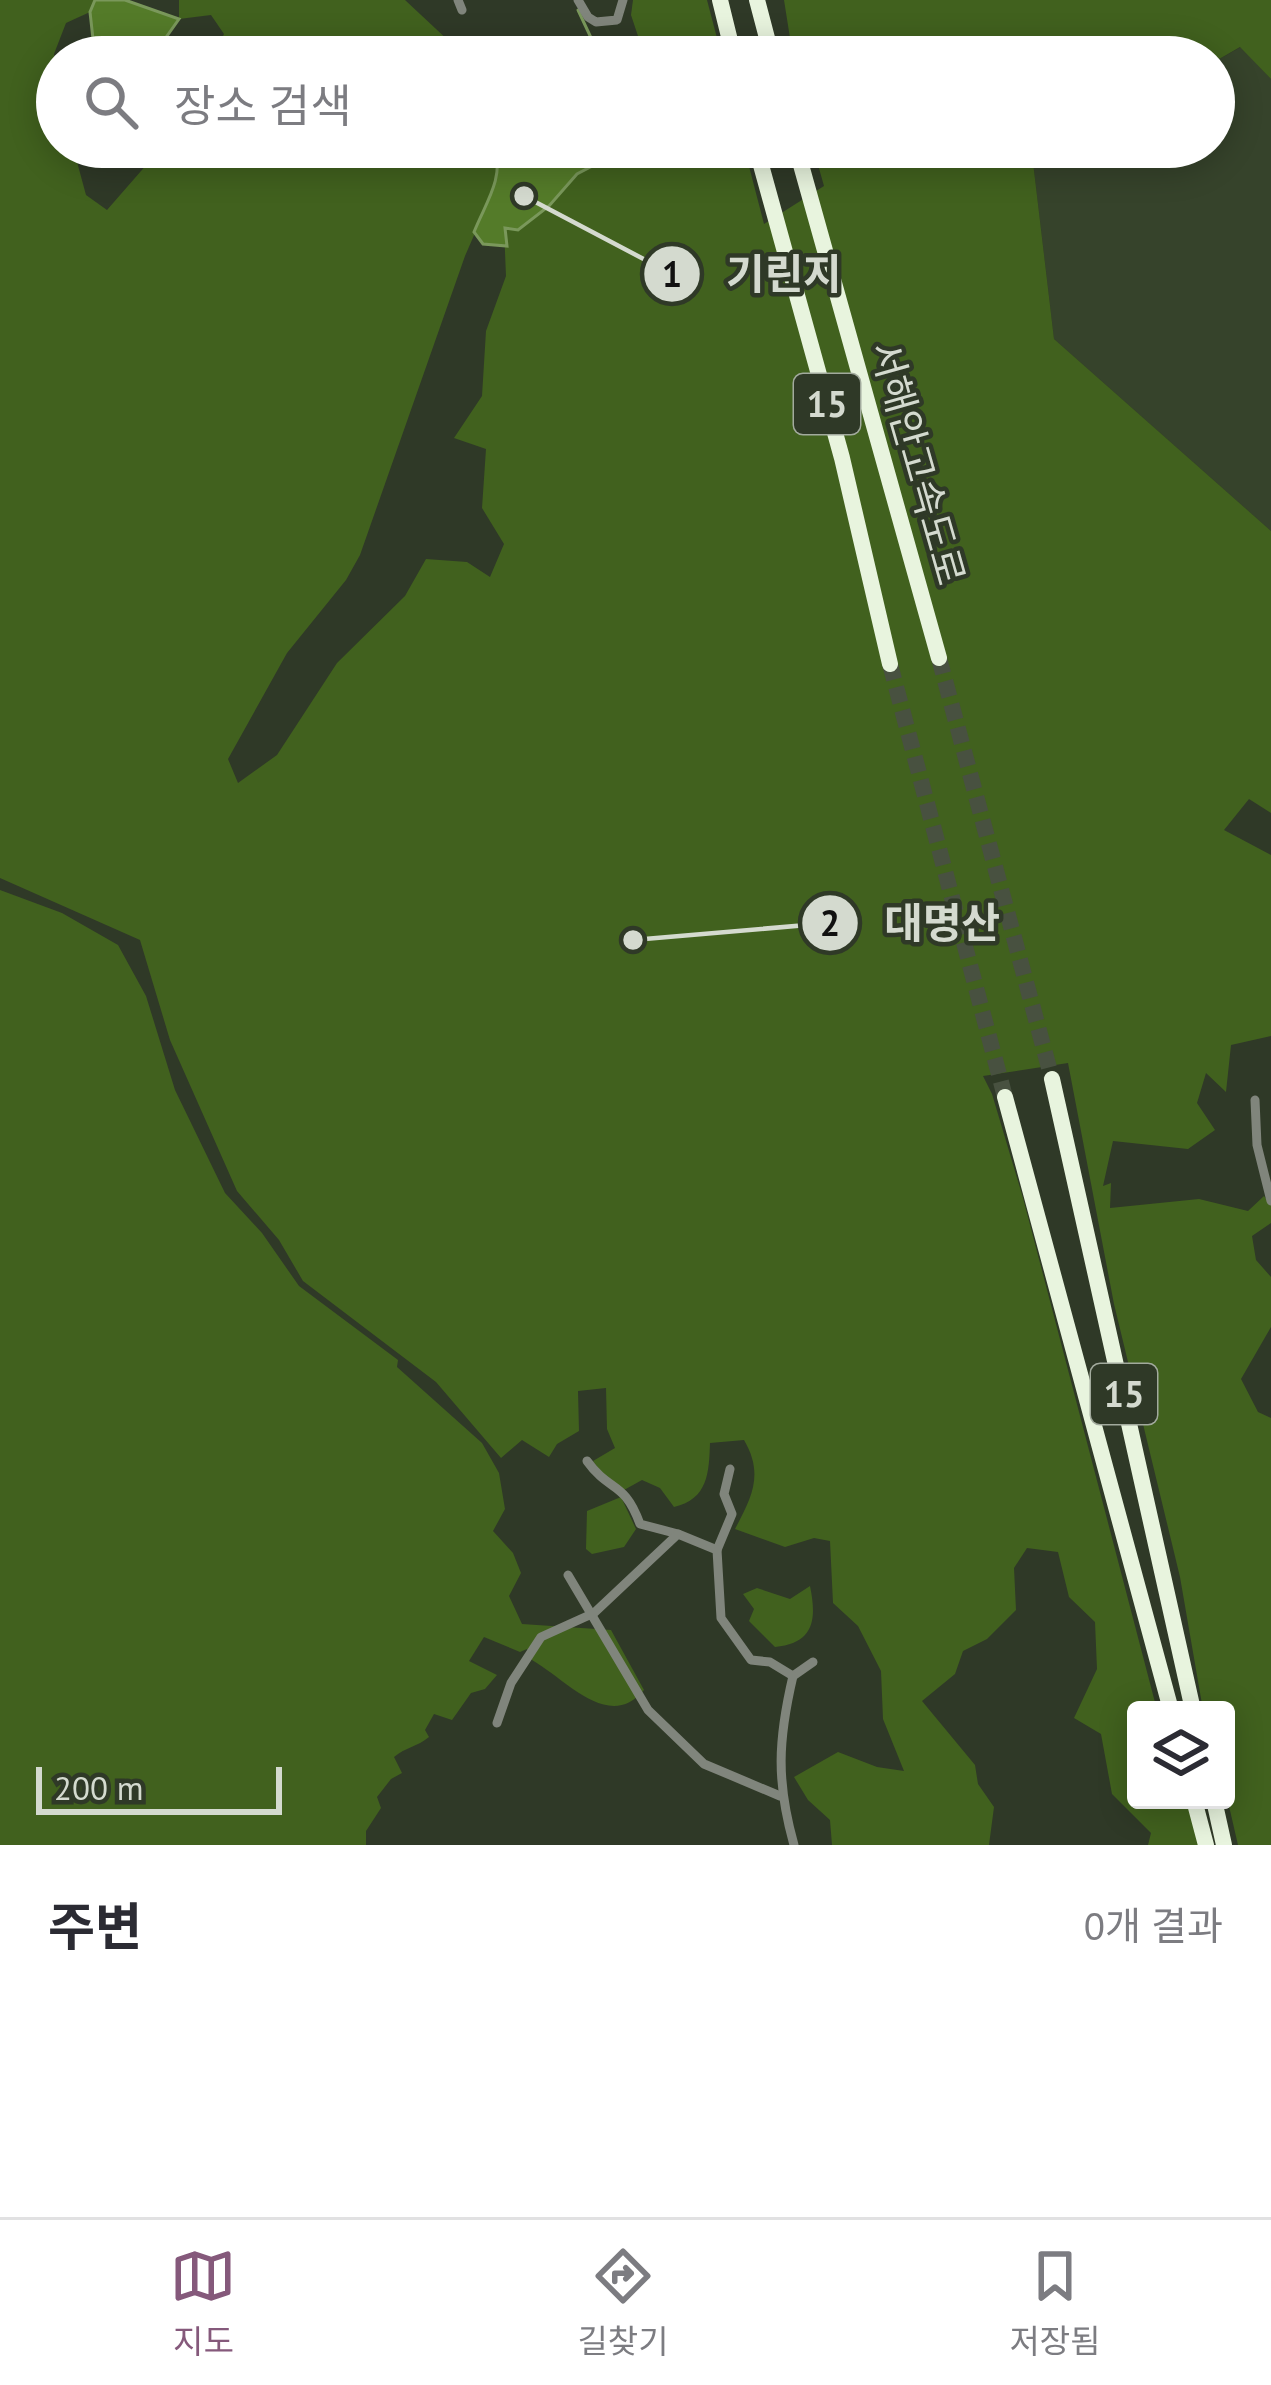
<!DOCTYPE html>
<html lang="ko">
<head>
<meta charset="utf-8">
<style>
  :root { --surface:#fff; --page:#f7f7f7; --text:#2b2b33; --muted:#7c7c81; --line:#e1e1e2; --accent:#85597b }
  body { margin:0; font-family:"PT Sans","Noto Sans KR",sans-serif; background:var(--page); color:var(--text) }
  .controls { position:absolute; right:36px; bottom:36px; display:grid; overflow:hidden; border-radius:12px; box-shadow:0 6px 30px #0003 }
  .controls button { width:108px; height:108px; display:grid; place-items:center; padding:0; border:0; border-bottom:3px solid var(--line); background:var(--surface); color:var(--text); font:60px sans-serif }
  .scale { position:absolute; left:36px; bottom:30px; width:246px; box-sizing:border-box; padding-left:12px; border:6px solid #d4dacf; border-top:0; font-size:33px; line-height:42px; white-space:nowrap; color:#d4dacf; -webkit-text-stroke:9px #2f3927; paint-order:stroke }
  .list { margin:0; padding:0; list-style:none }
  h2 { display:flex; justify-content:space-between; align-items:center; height:156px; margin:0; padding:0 48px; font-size:51px }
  h2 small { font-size:39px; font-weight:400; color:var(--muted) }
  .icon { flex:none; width:66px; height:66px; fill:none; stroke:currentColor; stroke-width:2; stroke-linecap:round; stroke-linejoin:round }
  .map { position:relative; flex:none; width:1271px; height:1845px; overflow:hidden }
  .search { position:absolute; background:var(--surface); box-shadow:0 6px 30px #0003; left:36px; right:36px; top:36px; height:132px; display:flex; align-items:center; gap:30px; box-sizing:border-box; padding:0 42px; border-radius:66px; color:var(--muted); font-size:45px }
  .sheet { height:372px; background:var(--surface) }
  nav { display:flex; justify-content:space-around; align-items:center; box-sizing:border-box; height:168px; border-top:3px solid var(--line); background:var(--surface); font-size:33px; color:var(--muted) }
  nav a { display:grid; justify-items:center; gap:6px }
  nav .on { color:var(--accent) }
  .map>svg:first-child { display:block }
  .built { fill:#36432b }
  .green { fill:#41611e }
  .water { fill:#547b29; stroke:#7a985b; stroke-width:3 }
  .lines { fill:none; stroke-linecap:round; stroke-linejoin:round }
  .stream { stroke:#7a985b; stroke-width:3 }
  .highway-tunnel { stroke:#485140; stroke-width:16; stroke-dasharray:16 8; stroke-linecap:butt }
  .street { stroke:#80857c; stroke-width:9 }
  .highway { stroke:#e8f4de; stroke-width:16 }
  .labels { text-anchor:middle; stroke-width:9; stroke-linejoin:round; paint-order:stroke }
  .shield { fill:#2f3927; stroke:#a2aa9d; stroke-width:3 }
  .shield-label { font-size:36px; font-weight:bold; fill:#d4dacf }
  .street-label { font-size:39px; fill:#d4dacf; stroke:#2f3927 }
  .leader { fill:none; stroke:#d4dacf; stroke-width:4.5 }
  .callout-dot { fill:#d4dacf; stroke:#2f3927; stroke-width:4.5 }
  .mark-label { font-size:36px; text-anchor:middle; font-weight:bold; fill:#111 }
  .callout-label { font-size:42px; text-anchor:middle; font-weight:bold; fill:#d4dacf; stroke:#2f3927; stroke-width:9; stroke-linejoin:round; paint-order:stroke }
</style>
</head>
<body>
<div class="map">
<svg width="1271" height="1845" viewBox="0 0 1271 1845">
  <rect width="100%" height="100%" fill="#2f3927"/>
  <!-- built -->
  <path class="built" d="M1241 47 1271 79V531L1054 339 1033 162 1060 147H1214V62Z"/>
  <!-- green -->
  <g class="green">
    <path d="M0 0H95L90 12 66 23 54 54 57 147H73L86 195 107 210 148 163 154 147H495L500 170 495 187 465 256 360 555 346 580 287 653 228 759 238 783 277 755 337 663 405 596 426 559 467 562 490 577 504 544 482 508 486 449 454 438 482 396 486 331 506 276 504 228 549 206 577 174 602 161 633 156 652 147H744L764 224 824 186 813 147H1060L1033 162 1054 339 1271 531V813L1249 799 1224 830 1271 855V1036L1231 1045 1226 1092 1206 1073 1197 1103 1215 1130 1188 1149 1113 1141 1103 1186 1111 1183 1110 1208 1199 1199 1248 1211 1264 1196 1271 1205V1223L1252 1236 1256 1260 1271 1277V1327L1241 1379 1258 1412 1271 1418V1845H1238L1226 1793V1710H1203L1180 1577 1114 1304 1068 1063 983 1076 992 1094 1023 1198 1157 1710H1136V1800H1191L1203 1845H1148L1151 1833 1112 1794 1101 1734 1074 1718 1097 1669 1095 1622 1069 1597 1058 1552 1027 1548 1014 1568 1016 1610 987 1639 963 1651 955 1674 922 1701 975 1765 978 1784 994 1807 989 1845H832L830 1820 808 1800 794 1777 838 1752 877 1767 904 1771 883 1719 881 1671 858 1626 833 1603 830 1541 814 1538 785 1547 735 1529C752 1497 764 1474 744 1440L710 1443C709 1473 708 1499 674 1507L660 1488 642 1480 624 1490 605 1478 593 1461 615 1448 607 1429 606 1388 578 1391 579 1431 557 1444 549 1457 522 1440 501 1458 436 1382 303 1281 279 1240 237 1191 170 1040 140 940 0 878Z"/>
    <path d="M179 0H405L466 57H213L224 34 211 15 179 19Z"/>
    <path d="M633 0H707L722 57H645L631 15Z"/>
    <path d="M784 0H1271V79L1240 47 1214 62V57H793Z"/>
    <path d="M0 890 62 913 118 945 146 996 175 1090 225 1193 262 1233 299 1286 398 1360 397 1367 482 1443 499 1473 505 1509 493 1531 513 1553 521 1573 509 1596 522 1624 611 1630 644 1690C609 1732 567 1680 532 1660L527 1649 520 1652 484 1637 469 1661 497 1675 485 1689 471 1693 452 1720 434 1714 425 1730 429 1737C417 1747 406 1747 394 1757L402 1773 391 1779 377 1797 381 1808 366 1831V1845H0Z"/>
    <path d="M621 1497 636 1529 624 1547 592 1554 586 1549 587 1511Z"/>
    <path d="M810 1586C817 1620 814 1643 775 1647L749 1621 754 1609 743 1594 757 1588 790 1599Z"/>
  </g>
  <!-- water -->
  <g class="water">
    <path d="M95 0H125L179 19 152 57H95L90 12Z"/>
    <path d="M495 147H652L633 156 602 161 577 174 549 206 518 230 505 228 507 246 483 244 474 232C486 202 504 179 495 147Z"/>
  </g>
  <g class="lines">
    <!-- stream -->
    <path class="stream" d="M578 10 600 57"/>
    <!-- highway-tunnel -->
    <g class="highway-tunnel">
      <path d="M939 658 1052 1079"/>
      <path d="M890 664 1005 1097"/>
    </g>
    <!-- street -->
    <g class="street">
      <path d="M458 0 462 10"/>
      <path d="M578 0 588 17 596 22 617 20 623 0"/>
      <path d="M1255 1100 1257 1145 1271 1201"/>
      <path d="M587 1461C610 1493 624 1480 640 1524L678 1534"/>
      <path d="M717 1550 732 1514 724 1494 730 1469"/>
      <path d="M568 1575 648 1710 704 1764 780 1796"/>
      <path d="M793 1676 813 1662"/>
      <path d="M497 1723 511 1683 541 1637 594 1613 678 1534 717 1550 721 1618 751 1660 770 1662 793 1676C778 1740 776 1781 794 1845"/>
    </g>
    <!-- highway -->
    <g class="highway">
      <path d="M720 0 734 57"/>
      <path d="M757 0 772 57"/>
      <path d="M756 147 842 458 890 664"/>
      <path d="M796 147 939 658"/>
      <path d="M1052 1079 1193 1710"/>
      <path d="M1005 1097 1171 1710"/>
      <path d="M1194 1800 1206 1845"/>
      <path d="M1214 1800 1224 1845"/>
    </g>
  </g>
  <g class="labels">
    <!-- shield labels -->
    <g class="shield">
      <rect x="794" y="374" width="66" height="60" rx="9"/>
      <rect x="1091" y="1364" width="66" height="60" rx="9"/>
    </g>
    <g class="shield-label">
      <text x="827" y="417">15</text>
      <text x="1124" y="1407">15</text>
    </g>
    <!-- street labels -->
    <g class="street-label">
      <text transform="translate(918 463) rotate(74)" y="14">서해안고속도로</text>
    </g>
  </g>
  <!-- callouts -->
  <path class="leader" d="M524 196L672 274M633 940L830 923"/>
  <g class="callout-dot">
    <circle cx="524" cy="196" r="12"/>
    <circle cx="633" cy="940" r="12"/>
    <circle cx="672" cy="274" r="30"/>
    <circle cx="830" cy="923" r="30"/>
  </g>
  <g class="mark-label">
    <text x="672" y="287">1</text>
    <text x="830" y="936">2</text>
  </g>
  <g class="callout-label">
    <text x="784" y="289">기린지</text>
    <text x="942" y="938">대명산</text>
  </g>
</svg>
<div class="controls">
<button><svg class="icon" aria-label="layers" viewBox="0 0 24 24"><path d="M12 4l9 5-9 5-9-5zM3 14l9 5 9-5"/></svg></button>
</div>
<div class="scale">200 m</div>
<div class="search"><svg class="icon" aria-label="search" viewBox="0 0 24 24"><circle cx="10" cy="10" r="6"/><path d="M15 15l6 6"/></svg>장소 검색</div>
</div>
<section class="sheet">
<h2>주변<small>0개 결과</small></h2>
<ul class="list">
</ul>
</section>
<nav>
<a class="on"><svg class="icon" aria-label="map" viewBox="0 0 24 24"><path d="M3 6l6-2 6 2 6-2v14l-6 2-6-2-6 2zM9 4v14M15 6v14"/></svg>지도</a>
<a><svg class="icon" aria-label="directions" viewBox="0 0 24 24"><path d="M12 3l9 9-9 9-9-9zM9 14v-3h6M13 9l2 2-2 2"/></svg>길찾기</a>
<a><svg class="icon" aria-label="saved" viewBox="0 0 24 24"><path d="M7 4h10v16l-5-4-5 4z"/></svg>저장됨</a>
</nav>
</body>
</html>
